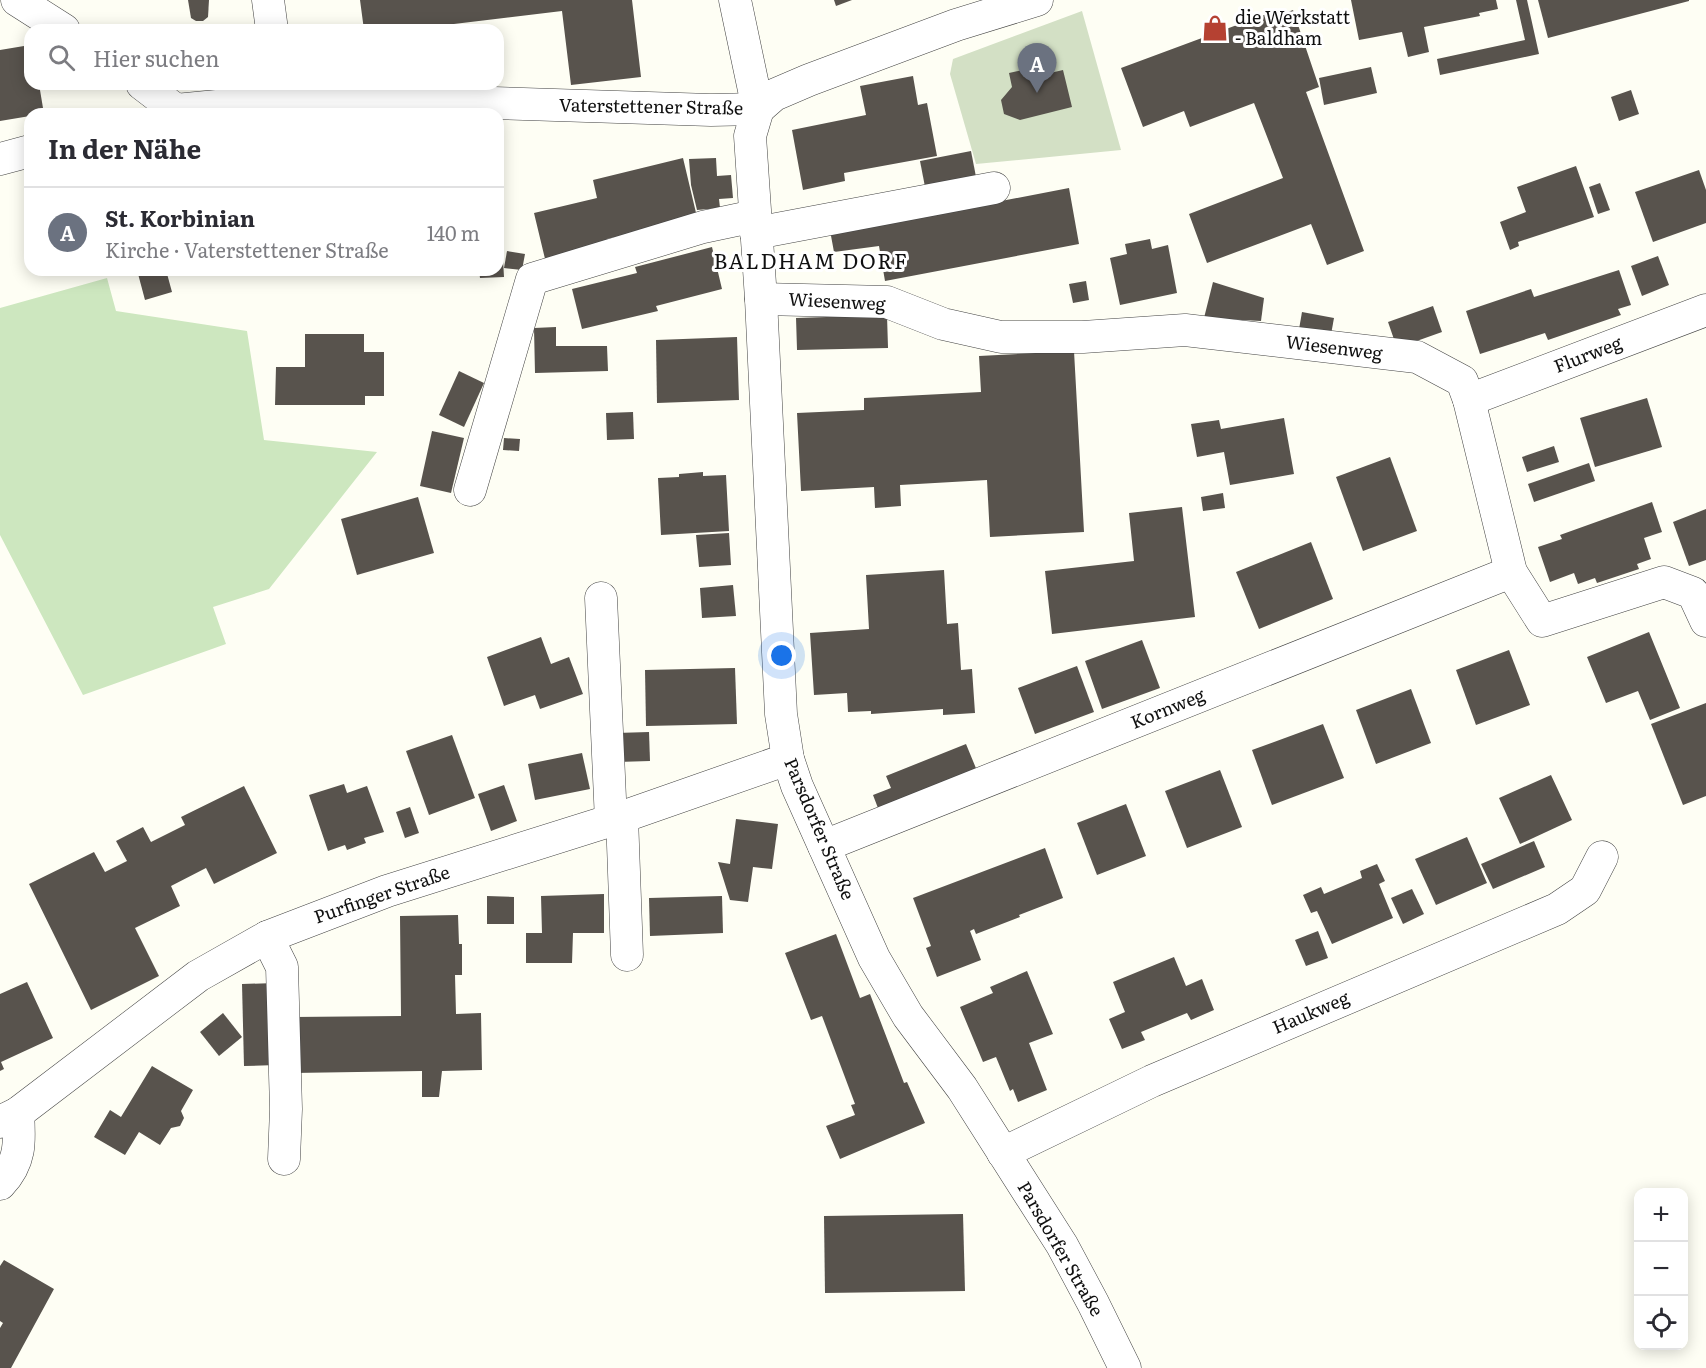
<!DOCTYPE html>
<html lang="de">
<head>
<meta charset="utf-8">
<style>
  :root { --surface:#fff; --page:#f2f2f3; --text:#2b2b33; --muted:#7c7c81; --line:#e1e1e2; --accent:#b54132 }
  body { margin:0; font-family:Literata,serif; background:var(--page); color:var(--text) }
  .controls { position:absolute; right:18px; bottom:18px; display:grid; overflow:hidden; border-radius:12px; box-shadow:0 3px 15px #0003 }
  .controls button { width:54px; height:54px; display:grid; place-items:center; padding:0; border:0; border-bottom:2px solid var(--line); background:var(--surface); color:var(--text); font:30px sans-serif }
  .you { position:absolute; left:782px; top:656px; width:21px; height:21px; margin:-15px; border:4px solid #fff; border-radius:50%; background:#1a73e8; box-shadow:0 0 0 9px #1a73e833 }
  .badge { display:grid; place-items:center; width:39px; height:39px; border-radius:50%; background:var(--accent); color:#fff; font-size:20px; font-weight:700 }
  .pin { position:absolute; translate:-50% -50px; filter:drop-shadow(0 2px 3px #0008) }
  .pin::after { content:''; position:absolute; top:32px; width:21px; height:18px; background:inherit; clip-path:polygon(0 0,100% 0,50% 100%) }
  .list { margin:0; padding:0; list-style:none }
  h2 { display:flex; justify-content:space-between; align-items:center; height:78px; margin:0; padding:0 24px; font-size:26px }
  h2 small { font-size:20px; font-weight:400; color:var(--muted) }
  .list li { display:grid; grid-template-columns:39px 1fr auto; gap:18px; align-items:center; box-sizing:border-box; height:90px; padding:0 24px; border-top:2px solid var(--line) }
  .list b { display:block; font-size:22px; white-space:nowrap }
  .list p { margin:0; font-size:20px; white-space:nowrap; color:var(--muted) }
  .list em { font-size:20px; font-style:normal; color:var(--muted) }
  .icon { flex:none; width:33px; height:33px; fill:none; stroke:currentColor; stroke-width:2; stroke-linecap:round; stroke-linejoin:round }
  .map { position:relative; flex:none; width:1706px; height:1368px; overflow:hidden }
  .search { position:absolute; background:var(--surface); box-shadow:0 3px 15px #0003; left:24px; top:24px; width:480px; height:66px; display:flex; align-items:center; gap:15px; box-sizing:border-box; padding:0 21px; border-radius:18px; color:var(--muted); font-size:22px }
  .panel { position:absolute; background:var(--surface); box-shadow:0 3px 15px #0003; left:24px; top:108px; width:480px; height:168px; border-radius:18px }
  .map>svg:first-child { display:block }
  .green { fill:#cde7bf }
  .cemetery { fill:#d3e0c5 }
  .building { fill:#58534d }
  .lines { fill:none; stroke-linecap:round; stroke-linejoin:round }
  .minor-casing { stroke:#434343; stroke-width:33 }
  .minor { stroke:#fff; stroke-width:32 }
  .labels { text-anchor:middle; stroke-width:6; stroke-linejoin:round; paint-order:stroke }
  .poi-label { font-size:18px; fill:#101010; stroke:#fff; text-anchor:start }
  .street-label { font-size:18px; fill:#101010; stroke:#fff }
  .quarter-label { font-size:21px; letter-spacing:1.5px; fill:#101010; stroke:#fff }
</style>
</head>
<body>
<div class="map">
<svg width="1706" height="1368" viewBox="0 0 1706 1368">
  <rect width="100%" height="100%" fill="#fefef4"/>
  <!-- green -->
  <path class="green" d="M107 278 116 311 247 331 264 440 377 452 269 589 213 607 226 644 83 695 0 535V308Z"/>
  <!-- cemetery -->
  <path class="cemetery" d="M1082 11 1121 150 976 164 950 74 953 59Z"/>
  <!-- building -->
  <g class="building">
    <path d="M188 0H209L208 17 203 21H196L191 18Z"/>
    <path d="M360 0H632L641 77 571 85 562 11 404 30H364Z"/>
    <path d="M834 0H852L836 6Z"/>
    <path d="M1351 0H1496L1498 9 1479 13 1480 16 1424 27 1429 52 1408 57 1402 32 1359 40Z"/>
    <path d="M1516 0H1527L1539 54 1440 75 1437 59 1525 40Z"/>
    <path d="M1538 0H1689V1L1548 38Z"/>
    <path d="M1293 10 1319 87 1306 92 1364 251 1327 265 1311 224 1207 263 1189 214 1283 178 1254 103 1190 127 1184 111 1143 127 1121 68 1272 12 1274 17Z"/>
    <path d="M30 45V84H39L44 114H30V116L0 121V50Z"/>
    <path d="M1371 67 1377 93 1324 105 1319 78Z"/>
    <path d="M1027 69 1029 78 1063 70 1072 107 1020 120 1004 114 1001 100 1012 87 1009 73Z"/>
    <path d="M913 76 918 105 927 103 937 156 844 173 845 181 803 190 792 130 866 115 860 86Z"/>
    <path d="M1631 90 1639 114 1619 121 1611 97Z"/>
    <path d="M971 151 977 182 926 192 920 161Z"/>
    <path d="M683 158 697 217 607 239 609 248 546 263 534 213 597 198 593 180Z"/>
    <path d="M716 158 717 176 731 175 733 198 719 199 720 208 697 210 691 185 689 159Z"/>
    <path d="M1576 166 1594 217 1518 242 1519 246 1510 250 1500 222 1526 212 1517 187Z"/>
    <path d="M1699 170 1706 190V223L1653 242 1635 192Z"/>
    <path d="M1600 183 1610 210 1598 214 1589 187Z"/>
    <path d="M1069 188 1079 244 885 281 879 246 834 252 829 225H877Z"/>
    <path d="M1150 239 1152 249 1168 245 1177 293 1120 305 1110 258 1127 254 1125 244Z"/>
    <path d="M712 247 722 289 656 306 658 311 582 329 572 289 637 273 635 267Z"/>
    <path d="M507 251 525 254 522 270 504 268Z"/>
    <path d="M1658 256 1669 285 1642 296 1631 266Z"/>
    <path d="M498 260H503L504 277 480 278 479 270H498Z"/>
    <path d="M137 270H166L172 292 145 300Z"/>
    <path d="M1619 270 1631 305 1618 309 1621 315 1548 340 1545 333 1480 354 1466 311 1531 289 1534 297Z"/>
    <path d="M1086 281 1089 300 1073 303 1069 284Z"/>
    <path d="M1213 282 1264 298 1261 321 1204 318Z"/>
    <path d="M1433 306 1442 332 1397 348 1388 322Z"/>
    <path d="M1302 312 1334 318 1330 340 1298 335Z"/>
    <path d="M887 315 888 348 797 350 796 318Z"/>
    <path d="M556 327V346H607L608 371 535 373 534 328Z"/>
    <path d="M305 334H364V352H384V396H365V405H275L276 367H305Z"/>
    <path d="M737 337 739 400 657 403 656 340Z"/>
    <path d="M1074 351 1084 532 990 537 987 480 900 485 901 506 875 508 874 487 801 491 797 413 864 410V398L981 392 979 356Z"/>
    <path d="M459 371 484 383 464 427 439 415Z"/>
    <path d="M1647 398 1662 447 1595 467 1580 418Z"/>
    <path d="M633 412 634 439 607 440 606 413Z"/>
    <path d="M1284 418 1294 474 1230 485 1224 452 1197 457 1191 424 1219 420 1221 429Z"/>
    <path d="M432 431 464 438 451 493 420 486Z"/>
    <path d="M504 438 520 439 519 451 503 450Z"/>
    <path d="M1554 446 1559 462 1527 472 1522 457Z"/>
    <path d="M1390 457 1417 531 1363 551 1336 477Z"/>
    <path d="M1589 463 1595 481 1534 502 1528 484Z"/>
    <path d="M703 472V476L726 475 729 531 661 535 658 478 679 477V474Z"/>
    <path d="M1223 493 1225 508 1203 511 1201 497Z"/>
    <path d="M418 497 434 553 357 575 341 519Z"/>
    <path d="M1652 502 1662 532 1644 538 1651 559 1637 564 1639 569 1597 583 1595 578 1578 584 1574 573 1550 582 1538 547 1562 539 1560 535Z"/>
    <path d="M1182 507 1195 617 1052 634 1045 571 1134 561 1129 513Z"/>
    <path d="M1706 509V560L1689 566 1673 522Z"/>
    <path d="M729 533 731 565 699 567 696 535Z"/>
    <path d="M1311 542 1333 599 1259 629 1236 572Z"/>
    <path d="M944 570 947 624 958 623 961 670 972 669 975 713 943 715V709L871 714V711L848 712 847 693 814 695 810 633 869 629 866 575Z"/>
    <path d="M733 585 736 616 702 618 700 588Z"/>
    <path d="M1649 632 1680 708 1650 720 1638 691 1606 703 1587 657Z"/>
    <path d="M541 637 551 664 569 657 583 694 540 709 535 695 504 706 487 657Z"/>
    <path d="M1142 640 1160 688 1102 709 1085 661Z"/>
    <path d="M1509 650 1530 705 1476 725 1456 670Z"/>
    <path d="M1077 666 1094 712 1035 734 1018 688Z"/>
    <path d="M735 668 737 724 646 726 645 670Z"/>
    <path d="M1411 689 1431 743 1376 764 1356 710Z"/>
    <path d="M1706 703V796L1683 805 1651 724Z"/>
    <path d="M1323 724 1344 778 1272 805 1252 750Z"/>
    <path d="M649 732 650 761 617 762 616 733Z"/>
    <path d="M452 735 475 798 429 815 406 751Z"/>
    <path d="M966 744 980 778 881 816 873 795 891 788 886 776Z"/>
    <path d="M582 753 590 789 535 800 528 764Z"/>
    <path d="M1220 770 1242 827 1187 848 1165 791Z"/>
    <path d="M1551 775 1572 820 1520 844 1499 798Z"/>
    <path d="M344 784 347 793 367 786 384 832 364 838 366 843 347 850 345 845 328 851 309 795Z"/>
    <path d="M504 785 517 821 491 831 478 794Z"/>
    <path d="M244 786 277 853 214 884 206 868 171 886 180 906 135 928 159 976 91 1010 29 884 94 852 105 872 127 861 116 841 143 827 151 842 185 825 181 817Z"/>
    <path d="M1126 804 1146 856 1097 875 1077 823Z"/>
    <path d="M410 807 419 833 405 838 396 812Z"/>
    <path d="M736 819 778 824 772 869 753 867 748 902 730 900 718 862 730 864Z"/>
    <path d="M1467 837 1487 883 1436 905 1415 859Z"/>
    <path d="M1534 841 1545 867 1493 889 1481 864Z"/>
    <path d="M1045 848 1063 898 1019 915 1020 917 976 934 974 929 970 931 981 960 937 977 926 948 931 946 913 898Z"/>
    <path d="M1377 864 1385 881 1379 884 1393 918 1332 944 1317 911 1311 913 1303 895 1321 887 1324 894 1362 878 1360 871Z"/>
    <path d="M1412 889 1424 914 1403 924 1391 898Z"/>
    <path d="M604 894V933H573L572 963H526V933H542L541 896Z"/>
    <path d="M487 896 514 897V924H487Z"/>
    <path d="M722 896 723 933 650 936 649 898Z"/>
    <path d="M458 915 459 944H462V975H455L456 1014 481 1013 482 1070 442 1071 439 1097H422V1071L293 1073V1017L401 1016 400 916Z"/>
    <path d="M1318 931 1328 958 1306 966 1295 940Z"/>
    <path d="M836 934 860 998 870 994 904 1083 907 1082 925 1123 840 1159 826 1126 855 1115 851 1105 855 1104 822 1016 811 1020 785 953Z"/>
    <path d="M1174 957 1186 986 1202 979 1214 1010 1191 1020 1187 1013 1141 1032 1145 1040 1122 1049 1109 1019 1125 1012 1113 982Z"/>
    <path d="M1027 971 1053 1034 1029 1043 1047 1090 1018 1102 1013 1089 1010 1091 996 1057 983 1062 960 1007 993 993 990 987Z"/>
    <path d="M27 982 53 1038 1 1062 4 1069 0 1071V994Z"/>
    <path d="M275 983 277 1065 244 1066 242 984Z"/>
    <path d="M223 1013 242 1037 219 1056 200 1032Z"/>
    <path d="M152 1066 193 1090 181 1111 184 1118 180 1126 171 1128 160 1145 139 1132 125 1155 94 1137 110 1110 121 1117Z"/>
    <path d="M963 1214 965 1291 825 1293 824 1216Z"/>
    <path d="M4 1260 54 1289 11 1368H0V1328L3 1323 0 1321V1266Z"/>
  </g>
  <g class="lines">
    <!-- minor casing -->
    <g class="minor-casing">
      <g id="minor">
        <path d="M17 0 64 30"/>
        <path d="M268 0 272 30"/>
        <path d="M735 0 758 109 750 136 761 299 781 714 788 759 797 786 874 958 908 1016 962 1088 1062 1245 1093 1303 1125 1368"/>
        <path d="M142 84 176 110"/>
        <path d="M166 114 176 110 309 97 711 110 758 109 774 95 809 80 956 25 1037 0"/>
        <path d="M0 159 30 151"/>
        <path d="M756 233 994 188"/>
        <path d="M761 299 887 302 943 324 1001 337H1083L1185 330 1417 357 1462 381 1469 400 1511 572 1542 621 1664 582 1693 593 1706 621"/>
        <path d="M1469 400 1706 310"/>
        <path d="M470 490 532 279 703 227 755 216"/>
        <path d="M601 598 611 821"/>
        <path d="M622 817 627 955"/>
        <path d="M824 846 1511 572"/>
        <path d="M267 937 282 967 286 1109 284 1159"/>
        <path d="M0 1122 18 1113 198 976 267 937 387 891 622 817 788 759"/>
        <path d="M1003 1153 1152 1081 1557 909 1585 890 1602 857"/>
        <path d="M0 1184C21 1162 20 1142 18 1113"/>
      </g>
    </g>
    <!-- minor -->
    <use href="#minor" class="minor"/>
  </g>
  <!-- icons -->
  <defs>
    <g id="shop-bare" transform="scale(2.07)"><path d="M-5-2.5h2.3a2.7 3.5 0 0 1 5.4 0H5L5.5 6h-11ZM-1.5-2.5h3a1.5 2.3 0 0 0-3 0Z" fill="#b54132" stroke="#fff" stroke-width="2.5" paint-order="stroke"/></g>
  </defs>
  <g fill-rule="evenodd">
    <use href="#shop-bare" x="1215" y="28"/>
  </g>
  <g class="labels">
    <!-- poi labels -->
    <g class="poi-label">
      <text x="1235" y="24">die Werkstatt<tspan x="1235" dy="21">- Baldham</tspan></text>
    </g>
    <!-- street labels -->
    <g class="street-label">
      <text transform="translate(651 107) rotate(1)" y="6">Vaterstettener Straße</text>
      <text transform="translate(837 302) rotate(3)" y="6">Wiesenweg</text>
      <text transform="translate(1334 348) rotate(7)" y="6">Wiesenweg</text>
      <text transform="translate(1588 355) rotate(-21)" y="6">Flurweg</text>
      <text transform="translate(1168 709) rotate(-22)" y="6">Kornweg</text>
      <text transform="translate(819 829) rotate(67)" y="6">Parsdorfer Straße</text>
      <text transform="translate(382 895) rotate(-19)" y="6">Purfinger Straße</text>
      <text transform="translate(1311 1013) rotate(-23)" y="6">Haukweg</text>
      <text transform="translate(1060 1249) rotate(60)" y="6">Parsdorfer Straße</text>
    </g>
    <!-- quarter labels -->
    <g class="quarter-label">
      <text x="811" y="269">BALDHAM DORF</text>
    </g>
  </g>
</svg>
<div class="controls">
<button>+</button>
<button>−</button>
<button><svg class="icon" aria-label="locate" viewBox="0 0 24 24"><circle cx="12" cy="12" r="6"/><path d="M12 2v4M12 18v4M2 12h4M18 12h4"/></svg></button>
</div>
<div class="you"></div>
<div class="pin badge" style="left:1037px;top:93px;background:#6b7280">A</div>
<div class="search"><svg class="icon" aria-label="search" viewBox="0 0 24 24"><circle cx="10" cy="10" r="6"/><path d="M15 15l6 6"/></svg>Hier suchen</div>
<section class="panel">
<h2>In der Nähe<small></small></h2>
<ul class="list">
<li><span class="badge" style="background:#6b7280">A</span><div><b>St. Korbinian</b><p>Kirche · Vaterstettener Straße</p></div><em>140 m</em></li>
</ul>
</section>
</div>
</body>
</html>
